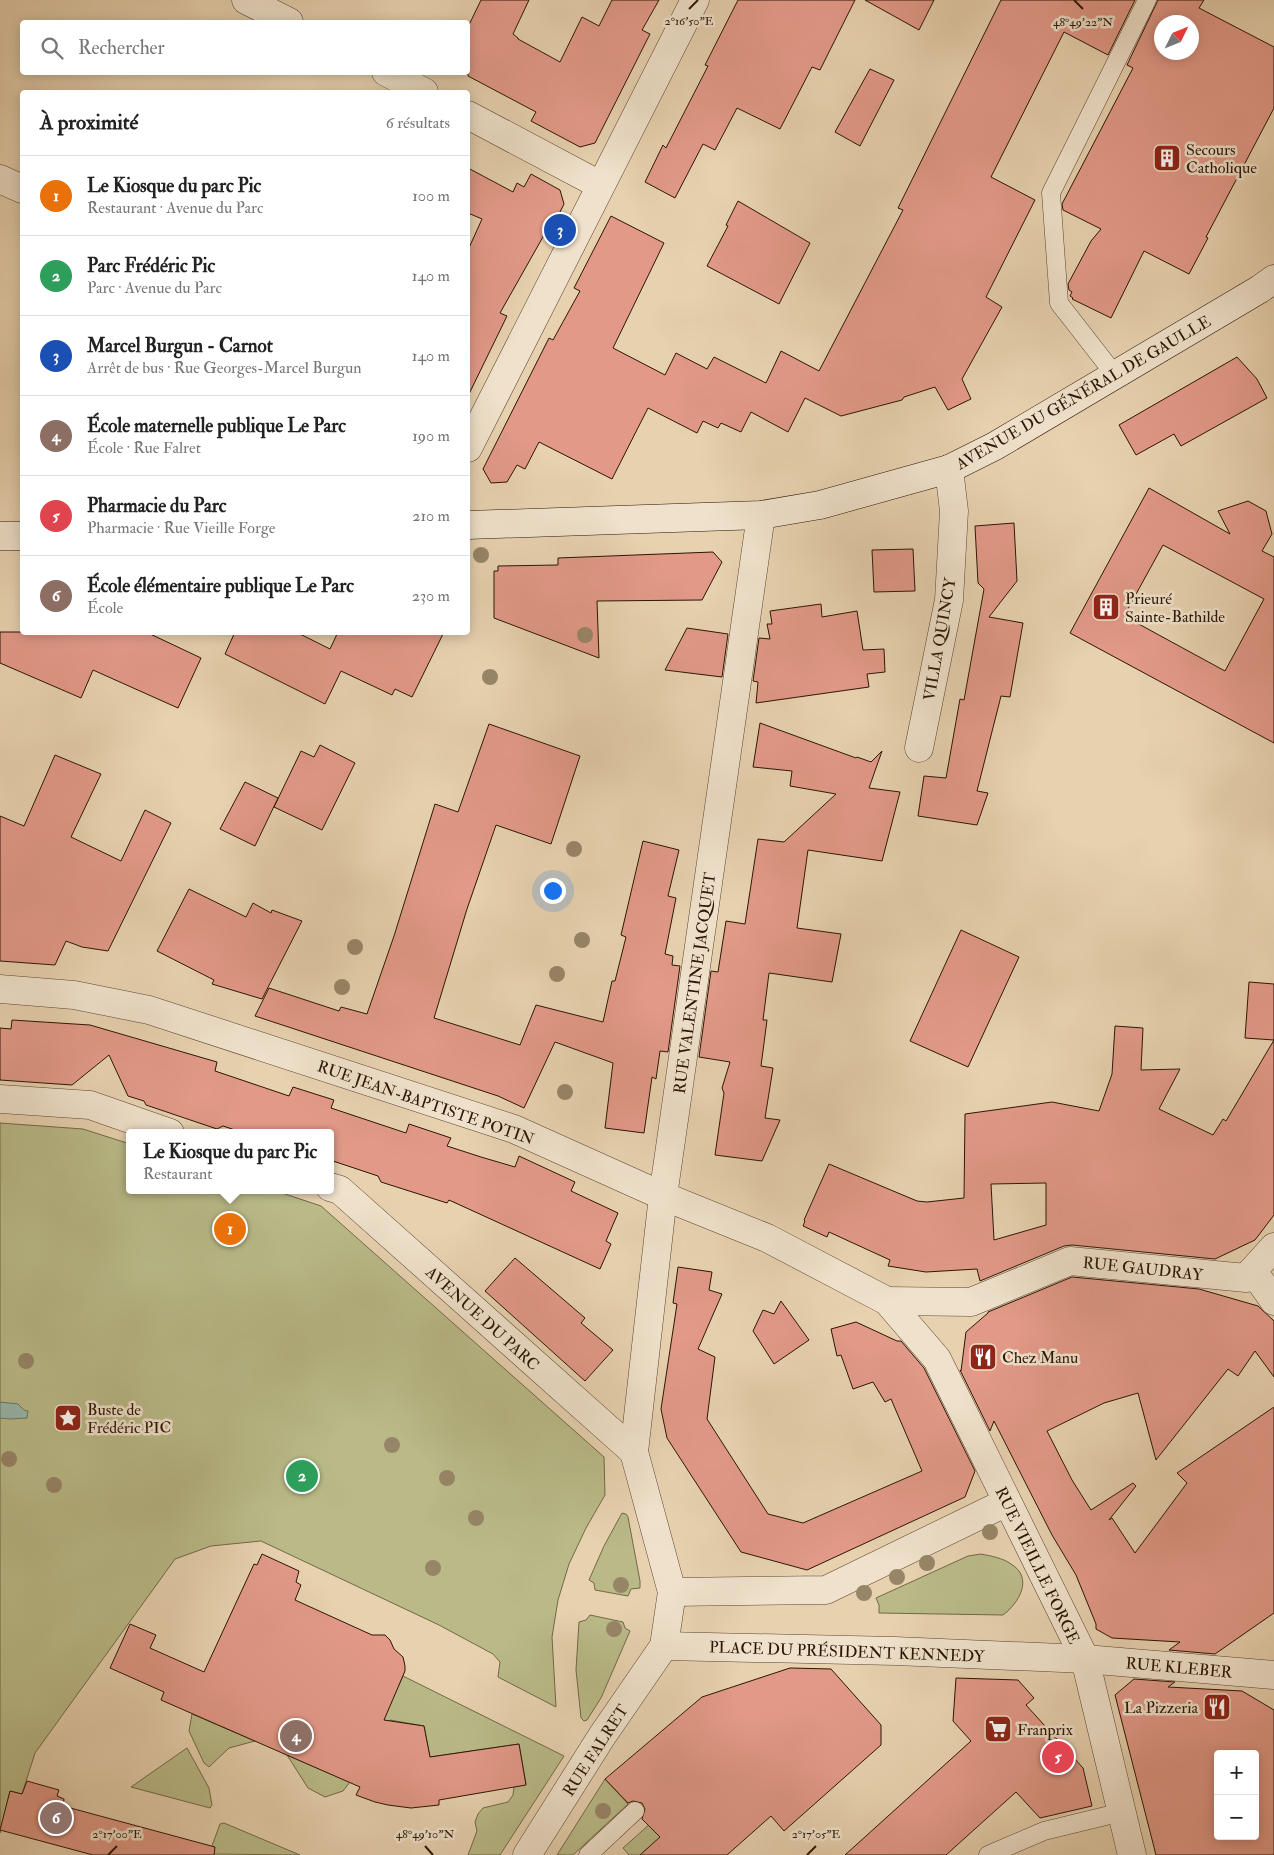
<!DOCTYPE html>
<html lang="fr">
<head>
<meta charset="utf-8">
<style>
  :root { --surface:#fff; --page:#f6f6f6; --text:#222; --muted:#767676; --line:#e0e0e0; --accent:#8f2418 }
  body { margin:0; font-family:"IM FELL Double Pica",serif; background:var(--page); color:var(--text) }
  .controls { position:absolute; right:15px; bottom:15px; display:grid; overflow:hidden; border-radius:5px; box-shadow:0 2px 12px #0003 }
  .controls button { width:45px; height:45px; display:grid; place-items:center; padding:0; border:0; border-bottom:1px solid var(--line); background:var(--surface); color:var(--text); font:25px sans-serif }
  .compass { position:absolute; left:1154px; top:15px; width:45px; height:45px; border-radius:50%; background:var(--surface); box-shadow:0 2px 12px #0003; rotate:47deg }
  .you { position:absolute; left:552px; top:890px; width:18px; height:18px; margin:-12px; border:4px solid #fff; border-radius:50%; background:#1a73e8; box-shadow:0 0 0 8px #1a73e833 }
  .badge { display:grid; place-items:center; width:32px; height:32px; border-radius:50%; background:var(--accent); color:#fff; font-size:16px; font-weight:700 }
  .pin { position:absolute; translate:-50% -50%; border:2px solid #fff; box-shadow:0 1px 5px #0006 }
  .popup { position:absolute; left:126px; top:1129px; width:208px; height:65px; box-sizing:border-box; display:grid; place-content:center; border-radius:5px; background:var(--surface); filter:drop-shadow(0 1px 4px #0005); font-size:16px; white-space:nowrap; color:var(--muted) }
  .popup b { font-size:19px; color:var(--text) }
  .popup::after { content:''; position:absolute; left:50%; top:100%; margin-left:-10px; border:10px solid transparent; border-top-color:var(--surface) }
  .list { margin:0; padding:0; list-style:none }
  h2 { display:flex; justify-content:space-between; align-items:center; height:65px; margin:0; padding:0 20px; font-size:21px }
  h2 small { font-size:16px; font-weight:400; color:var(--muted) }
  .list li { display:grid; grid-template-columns:32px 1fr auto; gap:15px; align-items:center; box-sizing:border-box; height:80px; padding:0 20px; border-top:1px solid var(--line) }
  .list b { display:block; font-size:19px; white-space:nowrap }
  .list p { margin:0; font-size:16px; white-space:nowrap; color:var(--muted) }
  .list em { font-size:16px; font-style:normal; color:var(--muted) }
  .icon { flex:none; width:28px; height:28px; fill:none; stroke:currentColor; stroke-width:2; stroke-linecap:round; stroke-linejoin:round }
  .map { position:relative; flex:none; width:1274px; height:1855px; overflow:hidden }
  .search { position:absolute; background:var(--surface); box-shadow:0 2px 12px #0003; left:20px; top:20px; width:450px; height:55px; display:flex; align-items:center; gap:12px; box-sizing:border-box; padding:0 18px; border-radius:5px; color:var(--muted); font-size:19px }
  .panel { position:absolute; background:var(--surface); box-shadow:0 2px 12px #0003; left:20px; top:90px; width:450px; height:545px; border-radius:5px }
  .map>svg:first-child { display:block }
  .green { fill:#b9ba88; stroke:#726846 }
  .water { fill:#97b7ab; stroke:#6c7669 }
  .building { fill:#e29988; stroke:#2c1505; fill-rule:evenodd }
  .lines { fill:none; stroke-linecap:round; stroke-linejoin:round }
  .lane-casing { stroke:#5b4430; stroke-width:19 }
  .street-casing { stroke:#5b4430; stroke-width:29 }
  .secondary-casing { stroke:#2c1505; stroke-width:29 }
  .lane { stroke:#efe1cb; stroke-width:18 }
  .street { stroke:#efe1cb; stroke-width:28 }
  .secondary { stroke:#efe1cb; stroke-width:28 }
  .tree { fill:#978567 }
  .ticks { fill:none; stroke:#2c1505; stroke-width:2 }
  .labels { text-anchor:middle; stroke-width:5; stroke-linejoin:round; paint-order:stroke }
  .poi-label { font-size:16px; fill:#2c1505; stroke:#efe1cb; text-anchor:start }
  .street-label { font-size:16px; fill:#2c1505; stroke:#efe1cb }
  .ticks-label { font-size:12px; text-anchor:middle; fill:#2c1505; stroke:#efe1cb; stroke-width:5; stroke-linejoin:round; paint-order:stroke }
</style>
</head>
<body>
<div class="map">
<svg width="1274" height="1855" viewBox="0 0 1274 1855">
  <rect width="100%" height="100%" fill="#e7d1af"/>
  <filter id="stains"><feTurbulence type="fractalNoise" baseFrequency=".004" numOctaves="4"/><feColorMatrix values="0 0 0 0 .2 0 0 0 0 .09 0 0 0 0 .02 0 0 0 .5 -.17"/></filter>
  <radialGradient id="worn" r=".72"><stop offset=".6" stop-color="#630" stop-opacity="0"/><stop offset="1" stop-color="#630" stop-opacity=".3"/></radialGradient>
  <!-- green -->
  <g class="green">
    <path d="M0 1123 83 1129 130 1144V1190H273L321 1206 604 1457 605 1495 586 1528 569 1564 558 1600 552 1637 556 1707 498 1677 500 1662 493 1654 439 1625 261 1541 211 1546 175 1559 35 1753 22 1794 10 1791 0 1833Z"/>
    <path d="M622 1513 626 1514 628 1517 640 1581V1588L631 1589 628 1596 595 1590 594 1583 589 1580 604 1546Z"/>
    <path d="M981 1554C991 1556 1003 1558 1011 1564 1034 1578 1019 1603 1003 1615L879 1613V1605L876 1598 968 1556Z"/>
    <path d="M590 1615 623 1622 625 1628 630 1631 601 1698 587 1720 584 1721 581 1718 576 1670 579 1622 586 1620Z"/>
    <path d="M403 1676 564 1756 500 1855H468L477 1831 475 1822 478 1814 483 1808 508 1802 513 1795 514 1787 526 1784 519 1744 430 1757 424 1726 390 1720 384 1731 378 1728Z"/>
    <path d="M192 1714 255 1741 229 1748 209 1767 204 1763 189 1731Z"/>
    <path d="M187 1748 209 1788 212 1805 210 1808 131 1787Z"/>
    <path d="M287 1755 350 1782 343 1791 325 1797 308 1788Z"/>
    <path d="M605 1779 628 1804 573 1855H557Z"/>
    <path d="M679 1798 691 1810 640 1855H629L623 1848Z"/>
    <path d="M224 1823 300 1855 209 1854 220 1824Z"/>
  </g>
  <!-- water -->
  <path class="water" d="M0 1402 18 1404 24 1410 28 1411 27 1418 10 1419 0 1418Z"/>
  <!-- building -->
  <g class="building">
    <path d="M481 0H529L513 34 518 38V39L560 62 582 17 599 26 612 0H659L642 30 650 34 595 143 580 147 531 121 536 112 468 76V27Z"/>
    <path d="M738 0H855L820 70 812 67 780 129 737 108 715 150 703 144 675 198 645 182 663 145 666 148 708 66 705 65Z"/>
    <path d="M865 0H934L919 30Z"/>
    <path d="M1001 0H1135L1108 55 1064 32 991 177 1035 200 986 297 1002 307 962 379 971 399 948 410 935 387 904 397 902 400 841 416 805 398 788 432 751 412 741 432 721 423 718 428 703 421 697 433 648 408 612 479 539 442 525 469 517 465 507 482 491 483 483 469 549 338 553 340 580 291 574 288 611 216 664 243 613 348 665 375 676 353 707 369 714 357 766 383 781 351 819 371 903 210 898 208Z"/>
    <path d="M1158 0H1204L1199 8 1274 47V108L1206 237 1208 238 1189 274 1144 251 1111 318 1072 299 1073 298 1070 296 1072 292 1069 290 1068 284 1091 241 1101 229 1063 210 1062 204 1133 68 1127 65ZM1162 22H1192V52H1162Z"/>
    <path d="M870 69 894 80 860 146 835 132Z"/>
    <path d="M468 168 513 192 517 183 524 187 531 174 560 190 564 204 551 230 548 228 500 313 507 316 468 396V250L482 219 468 213Z"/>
    <path d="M738 201 810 243 779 304 707 266 728 226 726 225Z"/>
    <path d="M1237 357 1257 379 1267 398 1181 446 1174 434 1136 455 1119 425Z"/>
    <path d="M1149 488 1230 534 1218 511 1248 501 1266 511 1272 534 1262 551 1274 557V743L1070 633ZM1163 545 1264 599 1225 671 1124 616Z"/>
    <path d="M1014 523 1017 581 989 617 1023 623 1010 697 1001 696 977 791 988 793 977 825 918 816 924 776 946 778 960 699 964 700 984 589 978 583 975 526Z"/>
    <path d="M913 549 915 591 874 592 872 550Z"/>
    <path d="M713 552 722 562 702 600 597 601 599 658 494 618V571H498V566L558 565V558Z"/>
    <path d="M821 604 822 617 857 611 863 650 884 649 885 672 867 674 869 687 756 703 758 682 753 681 759 638 770 639 767 624H772L770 611Z"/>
    <path d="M687 628 728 634 722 677 665 670Z"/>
    <path d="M0 632H146L201 658 178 708 93 670 81 698 0 663Z"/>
    <path d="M235 632H296L330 649 338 632H444L412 697 395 689 392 695 341 671 325 704 225 654Z"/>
    <path d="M760 723 856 758 857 757 871 762 882 751 869 788 900 792 882 861 808 850 797 928 841 934 832 982 769 973 763 1020H767L761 1066 773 1068 765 1118 780 1120 762 1161 715 1155 724 1093 722 1088 730 1062 699 1057 711 971 718 972 726 921 745 924 758 839 784 842 836 794 790 786 792 771 753 767Z"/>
    <path d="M489 724 580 756 551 844 496 825 467 909 434 1018 520 1045 536 1005 603 1022 612 981H615L626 937 621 935 643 841 679 850 668 896 676 898 665 954 673 956 672 965 680 966 668 1052 660 1051 656 1079 652 1077 644 1133 605 1128 613 1063 555 1042 524 1108 498 1096 255 1016 269 988 339 1011 341 1007 367 1014 394 936 435 804 458 812Z"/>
    <path d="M320 745 355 763 322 830 274 807 301 751 314 757Z"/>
    <path d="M55 755 101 774 71 837 121 861 145 810 171 823 108 951 82 947 66 941 55 965 0 961V816L24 826Z"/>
    <path d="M245 782 278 798 255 846 220 829Z"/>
    <path d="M189 889 246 917 253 903 271 913 272 910 302 921 262 999 212 984 214 980 157 951Z"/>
    <path d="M961 930 1019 957 968 1067 910 1041Z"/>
    <path d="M1249 982 1274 984V1215L1255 1240 1215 1259 1072 1245 1064 1246 980 1281 977 1269 926 1272 888 1266 890 1260 829 1232 827 1237 803 1226 805 1221 804 1220 829 1164 917 1201 927 1202 964 1198 965 1114 1052 1102 1099 1111 1112 1074 1115 1026 1143 1028 1141 1070 1180 1069 1159 1109 1213 1135 1223 1119 1226 1121 1274 1040 1245 1038ZM1046 1183V1225L994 1240 991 1184Z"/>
    <path d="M12 1020 90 1025 217 1062 215 1071 289 1096 293 1087 334 1100 331 1108 406 1133 409 1124 451 1138 447 1146 481 1157 515 1167 519 1156 575 1182 571 1191 618 1213 606 1241 611 1244 600 1269 449 1200 447 1203 381 1182 378 1176 330 1160V1133H244L223 1126 217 1129 146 1105 144 1101 128 1096 109 1055 72 1085 0 1080V1028L11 1029Z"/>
    <circle cx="230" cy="1230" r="16"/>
    <path d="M515 1258 585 1318 581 1323 613 1350 585 1381 485 1291Z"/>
    <path d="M678 1267 712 1272 709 1290 722 1294 698 1349 715 1357 707 1419 768 1514 803 1523 922 1471 891 1399 885 1402 873 1382 853 1389 841 1355 837 1356 831 1329 856 1322 897 1341H901L924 1368 975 1471 965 1497 807 1570 741 1552 667 1438 661 1409 677 1304 673 1303Z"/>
    <path d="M1072 1277 1199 1289 1258 1306 1274 1321V1377L1255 1351 1238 1376 1228 1369 1156 1460 1138 1393 1104 1403 1047 1431 1072 1480 1091 1510 1133 1483 1136 1486 1109 1520 1112 1518 1135 1553 1187 1483 1177 1473 1274 1407V1613L1215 1654 1169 1650 1180 1642 1112 1638 1096 1629V1624L1076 1575 1052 1535 994 1421 990 1431 960 1370 961 1371 966 1332 988 1313V1312Z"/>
    <path d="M781 1301 809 1340 774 1364 753 1331 763 1310 774 1314Z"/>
    <path d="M262 1554 299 1571 296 1582 301 1585 295 1600 372 1635H385L390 1640 394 1649 403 1657 405 1666V1671L384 1720 424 1726 430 1757 519 1744 526 1785 439 1800V1805L411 1808 388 1805 375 1802 356 1795 360 1787 161 1700 164 1692 110 1668 130 1624 156 1635 150 1648 204 1672 254 1564 257 1565Z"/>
    <path d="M790 1668 831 1669 881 1725V1745L784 1831 771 1816 727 1855H640L660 1837 642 1819 645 1809 642 1803 633 1801 628 1803 605 1779 702 1697Z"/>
    <path d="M956 1678 1018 1680 1034 1698 1026 1705 1083 1768 1092 1806 1040 1818 1016 1792 946 1855H845L971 1741 953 1721Z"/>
    <path d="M1134 1679 1175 1682 1168 1687 1242 1691 1274 1710V1855H1156L1115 1695ZM1218 1754H1255V1836H1218Z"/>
    <path d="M27 1781 59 1790 57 1796 64 1799 63 1806 215 1847 214 1855H93L0 1830 10 1791 22 1794Z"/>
  </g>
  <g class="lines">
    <!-- lane casing -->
    <g class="lane-casing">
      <g id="lane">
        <path d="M1115 375 1059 303 1051 193 1147 0"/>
        <path d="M588 1855 635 1811"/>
        <path d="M988 1855 1044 1831 1122 1812"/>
      </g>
    </g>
    <!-- street casing -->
    <g class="street-casing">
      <g id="street">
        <path d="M246 0 289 22"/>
        <path d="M386 72 424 92"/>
        <path d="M468 115 600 185"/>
        <path d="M0 179 22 189"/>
        <path d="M468 448 695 0"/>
        <path d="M919 748 949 600 954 511 949 469"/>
        <path d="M0 989 74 995 149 1010 514 1129 663 1196 767 1238 887 1301 937 1359 1085 1659 1132 1855"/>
        <path d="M0 1099 90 1105 170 1133"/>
        <path d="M330 1187 340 1190 634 1452"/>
        <path d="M1253 1271 1274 1301"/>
        <path d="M887 1301 971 1302 1070 1261 1246 1278 1274 1247"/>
        <path d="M672 1592 826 1590 1007 1502"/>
        <path d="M664 1646 895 1651 1085 1659 1274 1675"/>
        <path d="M527 1855 602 1736 664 1646 672 1592 634 1452 663 1196 761 515"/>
      </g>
    </g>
    <!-- secondary casing -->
    <g class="secondary-casing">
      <g id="secondary">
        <path d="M468 525 761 515 820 505 949 469 995 446 1260 289 1274 279"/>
        <path d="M0 536H22"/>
      </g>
    </g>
    <!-- lane -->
    <use href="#lane" class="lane"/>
    <!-- street -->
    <use href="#street" class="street"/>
    <!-- secondary -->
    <use href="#secondary" class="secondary"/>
  </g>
  <!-- trees -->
  <g class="tree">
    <circle cx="481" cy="555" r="8"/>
    <circle cx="585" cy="635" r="8"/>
    <circle cx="490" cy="677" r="8"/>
    <circle cx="574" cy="849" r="8"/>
    <circle cx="582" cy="940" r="8"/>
    <circle cx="355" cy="947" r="8"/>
    <circle cx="557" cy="974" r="8"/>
    <circle cx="342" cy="987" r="8"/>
    <circle cx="565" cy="1092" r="8"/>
    <circle cx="26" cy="1361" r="8"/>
    <circle cx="392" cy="1445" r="8"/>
    <circle cx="9" cy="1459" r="8"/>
    <circle cx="447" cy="1478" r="8"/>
    <circle cx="54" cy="1485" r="8"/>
    <circle cx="476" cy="1518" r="8"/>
    <circle cx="990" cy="1532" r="8"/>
    <circle cx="927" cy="1563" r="8"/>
    <circle cx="433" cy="1568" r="8"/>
    <circle cx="897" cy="1577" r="8"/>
    <circle cx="621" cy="1585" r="8"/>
    <circle cx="864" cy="1593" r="8"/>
    <circle cx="614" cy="1629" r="8"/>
    <circle cx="603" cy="1811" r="8"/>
  </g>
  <!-- ticks -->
  <path class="ticks" d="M1074 0 1083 9M689 9 698 0M425 1846 433 1855M108 1855 117 1846M807 1855 816 1846"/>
  <!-- icons -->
  <defs>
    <g id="building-square" transform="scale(1.4375)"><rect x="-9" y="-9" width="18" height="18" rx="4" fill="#8f2418" stroke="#efe1cb"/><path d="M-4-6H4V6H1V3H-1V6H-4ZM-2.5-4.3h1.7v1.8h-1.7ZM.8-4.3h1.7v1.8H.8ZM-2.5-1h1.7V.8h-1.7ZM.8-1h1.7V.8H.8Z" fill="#fff"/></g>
    <g id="restaurant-square" transform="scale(1.4375)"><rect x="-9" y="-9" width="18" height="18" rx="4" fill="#8f2418" stroke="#efe1cb"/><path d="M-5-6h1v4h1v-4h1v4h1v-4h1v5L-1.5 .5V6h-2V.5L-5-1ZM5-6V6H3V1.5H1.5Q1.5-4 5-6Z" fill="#fff"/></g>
    <g id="sight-square" transform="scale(1.4375)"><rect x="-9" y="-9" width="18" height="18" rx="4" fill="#8f2418" stroke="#efe1cb"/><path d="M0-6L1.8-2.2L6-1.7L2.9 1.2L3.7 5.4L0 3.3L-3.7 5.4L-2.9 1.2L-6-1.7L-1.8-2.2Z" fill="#fff"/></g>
    <g id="supermarket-square" transform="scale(1.4375)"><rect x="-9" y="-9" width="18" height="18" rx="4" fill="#8f2418" stroke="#efe1cb"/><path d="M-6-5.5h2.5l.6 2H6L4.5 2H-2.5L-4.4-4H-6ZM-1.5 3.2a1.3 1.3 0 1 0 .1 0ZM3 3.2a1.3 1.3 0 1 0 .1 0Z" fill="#fff"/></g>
  </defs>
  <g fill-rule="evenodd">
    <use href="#building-square" x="1167" y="158"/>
    <use href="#building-square" x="1106" y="607"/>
    <use href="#restaurant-square" x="983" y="1357"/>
    <use href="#sight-square" x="68" y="1418"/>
    <use href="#restaurant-square" x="1217" y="1707"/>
    <use href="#supermarket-square" x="998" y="1729"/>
  </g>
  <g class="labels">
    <!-- poi labels -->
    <g class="poi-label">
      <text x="1186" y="155">Secours<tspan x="1186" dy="18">Catholique</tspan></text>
      <text x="1125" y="604">Prieuré<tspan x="1125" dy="18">Sainte-Bathilde</tspan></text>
      <text x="1002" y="1363">Chez Manu</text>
      <text x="87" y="1415">Buste de<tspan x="87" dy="18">Frédéric PIC</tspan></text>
      <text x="1198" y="1713" text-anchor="end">La Pizzeria</text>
      <text x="1017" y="1735">Franprix</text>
    </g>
    <!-- street labels -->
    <g class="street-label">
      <text transform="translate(1083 392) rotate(-30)" y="6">AVENUE DU GÉNÉRAL DE GAULLE</text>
      <text transform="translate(939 639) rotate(-80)" y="6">VILLA QUINCY</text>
      <text transform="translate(694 983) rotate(-82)" y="6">RUE VALENTINE JACQUET</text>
      <text transform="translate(426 1102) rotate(19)" y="6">RUE JEAN-BAPTISTE POTIN</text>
      <text transform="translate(1143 1268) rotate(6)" y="6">RUE GAUDRAY</text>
      <text transform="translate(483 1318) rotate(42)" y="6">AVENUE DU PARC</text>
      <text transform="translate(1038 1565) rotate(64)" y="6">RUE VIEILLE FORGE</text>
      <text transform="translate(847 1651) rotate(2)" y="6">PLACE DU PRÉSIDENT KENNEDY</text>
      <text transform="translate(1179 1667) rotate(5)" y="6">RUE KLEBER</text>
      <text transform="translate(595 1750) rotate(-57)" y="6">RUE FALRET</text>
    </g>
  </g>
  <g class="ticks-label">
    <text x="689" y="25">2°16'50"E</text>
    <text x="1083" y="26">48°49'22"N</text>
    <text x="425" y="1838">48°49'10"N</text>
    <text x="117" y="1838">2°17'00"E</text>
    <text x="816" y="1838">2°17'05"E</text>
  </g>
  <rect width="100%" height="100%" filter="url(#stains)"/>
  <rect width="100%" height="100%" fill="url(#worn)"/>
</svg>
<div class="controls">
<button>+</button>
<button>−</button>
</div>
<svg class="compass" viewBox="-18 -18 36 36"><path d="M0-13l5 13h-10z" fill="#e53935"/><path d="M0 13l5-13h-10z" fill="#767676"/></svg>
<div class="you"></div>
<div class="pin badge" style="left:230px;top:1229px;background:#e8710a">1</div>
<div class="popup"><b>Le Kiosque du parc Pic</b>Restaurant</div>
<div class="pin badge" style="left:302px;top:1476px;background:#2e9e5b">2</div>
<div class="pin badge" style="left:560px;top:230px;background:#1a4fb4">3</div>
<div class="pin badge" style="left:296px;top:1736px;background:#8d6e63">4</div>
<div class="pin badge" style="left:1058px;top:1757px;background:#e0444e">5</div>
<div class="pin badge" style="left:56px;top:1818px;background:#8d6e63">6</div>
<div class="search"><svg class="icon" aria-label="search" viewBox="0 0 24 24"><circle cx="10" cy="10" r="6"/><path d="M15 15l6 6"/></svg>Rechercher</div>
<section class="panel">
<h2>À proximité<small>6 résultats</small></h2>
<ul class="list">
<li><span class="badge" style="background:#e8710a">1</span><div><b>Le Kiosque du parc Pic</b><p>Restaurant · Avenue du Parc</p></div><em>100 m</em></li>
<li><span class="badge" style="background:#2e9e5b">2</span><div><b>Parc Frédéric Pic</b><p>Parc · Avenue du Parc</p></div><em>140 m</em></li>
<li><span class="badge" style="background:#1a4fb4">3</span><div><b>Marcel Burgun - Carnot</b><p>Arrêt de bus · Rue Georges-Marcel Burgun</p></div><em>140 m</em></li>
<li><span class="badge" style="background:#8d6e63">4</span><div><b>École maternelle publique Le Parc</b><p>École · Rue Falret</p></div><em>190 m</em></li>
<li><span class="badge" style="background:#e0444e">5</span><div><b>Pharmacie du Parc</b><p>Pharmacie · Rue Vieille Forge</p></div><em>210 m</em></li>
<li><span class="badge" style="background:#8d6e63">6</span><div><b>École élémentaire publique Le Parc</b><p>École</p></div><em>230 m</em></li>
</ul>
</section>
</div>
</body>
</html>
